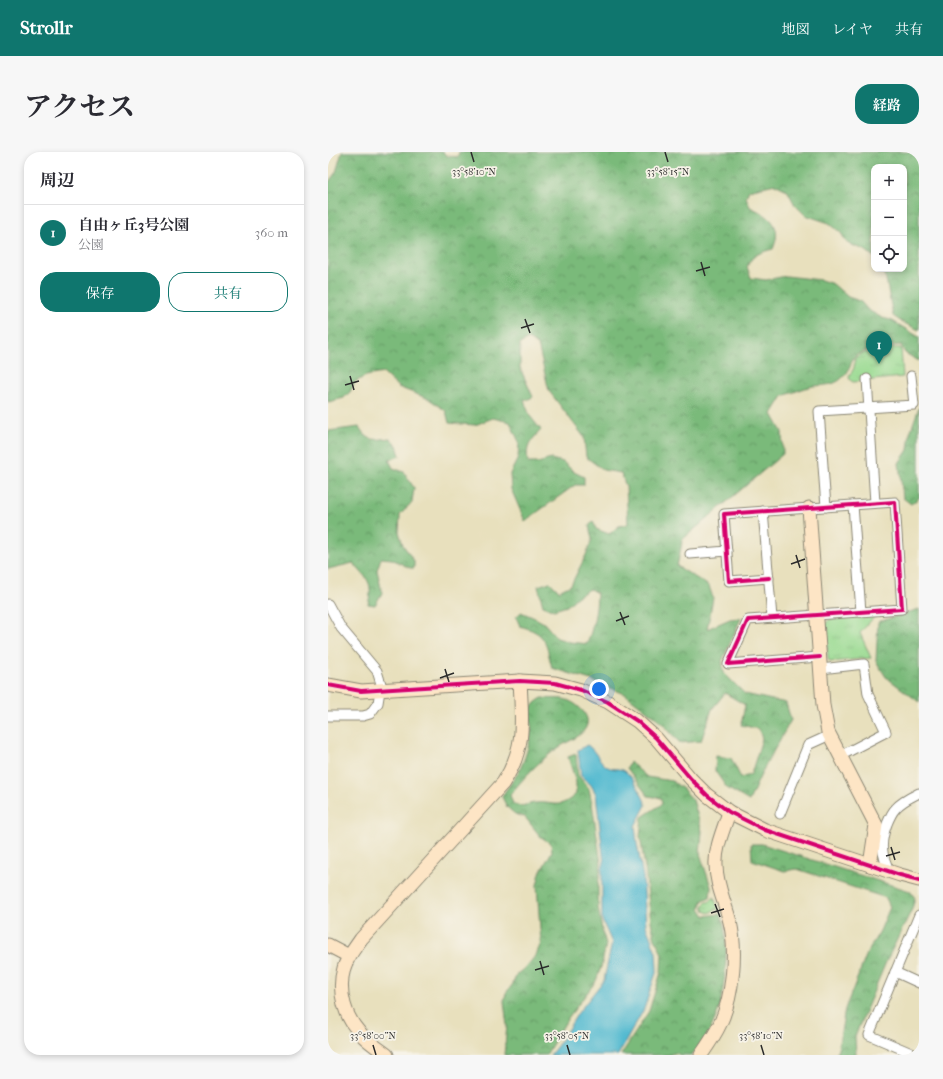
<!DOCTYPE html>
<html lang="ja">
<head>
<meta charset="utf-8">
<style>
  :root { --surface:#fff; --page:#f7f7f7; --text:#2b2b33; --muted:#7c7c81; --line:#e1e1e2; --accent:#0f766e }
  body { margin:0; font-family:"IM FELL French Canon","Noto Serif JP",serif; background:var(--page); color:var(--text) }
  .controls { position:absolute; right:12px; top:12px; display:grid; overflow:hidden; border-radius:8px; box-shadow:0 2px 6px #0003 }
  .controls button { width:36px; height:36px; display:grid; place-items:center; padding:0; border:0; border-bottom:1px solid var(--line); background:var(--surface); color:var(--text); font:20px sans-serif }
  .you { position:absolute; left:271px; top:537px; width:14px; height:14px; margin:-10px; border:3px solid #fff; border-radius:50%; background:#1a73e8; box-shadow:0 0 0 6px #1a73e833 }
  .badge { display:grid; place-items:center; width:26px; height:26px; border-radius:50%; background:var(--accent); color:#fff; font-size:13px; font-weight:700 }
  .pin { position:absolute; translate:-50% -33px; filter:drop-shadow(0 1px 2px #0008) }
  .pin::after { content:''; position:absolute; top:21px; width:14px; height:12px; background:inherit; clip-path:polygon(0 0,100% 0,50% 100%) }
  .list { margin:0; padding:0; list-style:none }
  h2 { display:flex; justify-content:space-between; align-items:center; height:52px; margin:0; padding:0 16px; font-size:17px }
  h2 small { font-size:13px; font-weight:400; color:var(--muted) }
  .list li { display:grid; grid-template-columns:26px 1fr auto; gap:12px; align-items:center; box-sizing:border-box; height:56px; padding:0 16px; border-top:1px solid var(--line) }
  .list b { display:block; font-size:15px; white-space:nowrap }
  .list p { margin:0; font-size:13px; white-space:nowrap; color:var(--muted) }
  .list em { font-size:13px; font-style:normal; color:var(--muted) }
  .actions { display:flex; gap:8px; padding:12px 16px }
  .actions a { flex:1; padding:9px 0; border:1px solid var(--accent); border-radius:16px; text-align:center; font-size:14px; color:var(--accent) }
  .actions .main { background:var(--accent); color:#fff }
  .icon { flex:none; width:22px; height:22px; fill:none; stroke:currentColor; stroke-width:2; stroke-linecap:round; stroke-linejoin:round }
  .map { position:relative; flex:none; width:591px; height:903px; overflow:hidden; border-radius:16px }
  header { display:flex; align-items:center; gap:24px; box-sizing:border-box; height:56px; padding:0 20px; background:var(--accent); color:#fff }
  header strong { font-size:19px }
  nav { display:flex; gap:22px; margin-inline-start:auto; font-size:14px }
  .intro { display:flex; align-items:center; justify-content:space-between; box-sizing:border-box; height:96px; padding:0 24px }
  h1 { margin:0; font-size:28px }
  .button { padding:10px 18px; border-radius:16px; background:var(--accent); color:#fff; font-size:14px; font-weight:700 }
  main { display:flex; gap:24px; padding:0 24px }
  aside { flex:1; background:var(--surface); border-radius:16px; box-shadow:0 2px 6px #0003 }
  .map>svg:first-child { display:block }
  .forest { fill:url(#forest-crowns); stroke:#527252 }
  .park { fill:url(#park-tufts); stroke:#62825e }
  .water { fill:#52bad0; stroke:#3e727e }
  .lines { fill:none; stroke-linecap:round; stroke-linejoin:round }
  .street-casing { stroke:#8a8674; stroke-width:11 }
  .secondary-casing { stroke:#8a8674; stroke-width:15 }
  .street { stroke:#fff; stroke-width:9 }
  .secondary { stroke:#fde5c5; stroke-width:13 }
  .cycleway-casing { stroke:#f7f3e8; stroke-width:6 }
  .cycleway { stroke:#d6006c; stroke-width:4 }
  .ticks { fill:none; stroke:#2b2b2b; stroke-width:1.5 }
  .ticks-label { font-size:10px; text-anchor:middle; fill:#2b2b2b; stroke:#f7f3e8; stroke-width:3.5; stroke-linejoin:round; paint-order:stroke }
</style>
</head>
<body>
<header>
<strong>Strollr</strong>
<nav><a>地図</a><a>レイヤ</a><a>共有</a></nav>
</header>
<div class="intro"><h1>アクセス</h1><a class="button">経路</a></div>
<main>
<aside>
<h2>周辺<small></small></h2>
<ul class="list">
<li><span class="badge">1</span><div><b>自由ヶ丘3号公園</b><p>公園</p></div><em>360 m</em></li>
</ul>
<div class="actions"><a class="main">保存</a><a>共有</a></div>
</aside>
<div class="map">
<svg width="591" height="903" viewBox="0 0 591 903">
  <defs>
    <pattern id="forest-crowns" width="20" height="18" patternUnits="userSpaceOnUse"><rect width="20" height="18" fill="#7aba7a"/><path d="M2 6a3 3 0 1 1 6 0M12 15a3 3 0 1 1 6 0" fill="none" stroke="#649764"/></pattern>
    <pattern id="park-tufts" width="24" height="20" patternUnits="userSpaceOnUse"><rect width="24" height="20" fill="#98da90"/><path d="M3 7l-1-3M5 7V3M7 7l1-3M15 17l-1-3M17 17v-4M19 17l1-3" fill="none" stroke="#83bb7c"/></pattern>
  </defs>
  <rect width="100%" height="100%" fill="#f7f3e8"/>
  <filter id="ink" filterUnits="userSpaceOnUse"><feTurbulence type="fractalNoise" baseFrequency=".025" numOctaves="2"/><feDisplacementMap in="SourceGraphic" scale="8" xChannelSelector="R" yChannelSelector="G"/><feConvolveMatrix kernelMatrix="1 2 1 2 8 2 1 2 1" color-interpolation-filters="sRGB"/></filter>
  <filter id="wash" filterUnits="userSpaceOnUse"><feTurbulence type="fractalNoise" baseFrequency=".012" numOctaves="4" result="noise"/><feDisplacementMap in="SourceGraphic" scale="16" xChannelSelector="R" yChannelSelector="G"/><feGaussianBlur stdDeviation="0.9" result="paint"/><feColorMatrix in="noise" values="0 0 0 0 0 0 0 0 0 0 0 0 0 0 0 0 0 1.4 0 .05"/><feComposite in="paint" operator="in"/></filter>
  <g filter="url(#wash)">
    <rect width="100%" height="100%" fill="#e8e0bd"/>
    <!-- forest -->
    <g class="forest">
      <path d="M14 0H115L119 4 130 5 131 0H591V178L574 170 565 164 558 127 553 117H576V15H546V105L537 98 519 91 513 81 501 71 477 63 467 53 459 38 447 32 421 38 418 45 422 55C442 64 455 73 445 97 433 100 423 103 419 115L423 126 438 128 458 124 493 128 505 132 520 145 532 149 540 158 554 166 563 168 591 185V209L577 201 573 193 561 194 556 190 547 189 541 193 540 198C516 205 529 213 514 226 506 234 495 233 485 234 475 236 464 241 455 244L444 262 454 280 455 302 355 387 349 414 381 434 385 446 379 477 402 467 413 466 394 509 396 521 417 542 458 551 463 568 435 618 421 649 399 636 387 619 388 604 403 606 413 626 423 622 434 587 431 577 413 573 417 553 397 541 384 557 373 589 352 591 331 568 297 542 263 528 224 516C217 490 220 482 192 474L188 465 193 460 207 466 216 471 229 486 242 490 259 492C265 476 269 458 269 441L262 437 250 444 239 454 226 458 215 454 210 434 222 430 231 439 243 433 258 403 264 387 261 374 265 369 268 377 281 382 291 374 300 372 298 335 293 321 275 318 258 305 256 285 221 239 210 193 200 187 192 192V216L205 245 196 249 202 264 213 278C202 290 197 294 200 311H210L223 307 235 310 246 320 256 325V333H247L197 369 183 337 182 322 190 306 191 290 182 270 165 266 147 273 121 271 118 259 101 247 70 235 55 221 38 224 27 230 22 240 16 246 0 250V31L8 20Z"/>
      <path d="M591 255V346L583 352 575 346 571 311 580 298 582 281Z"/>
      <path d="M31 275C41 290 45 288 62 286L69 293 72 304 61 308 65 316 76 320 86 336 84 350 72 363 71 380 75 393 86 409V416H82L64 407 53 406 49 418 54 441 47 453 40 452C46 430 39 427 25 411L0 417V279Z"/>
      <path d="M591 457V550L558 525 548 509 550 470Z"/>
      <path d="M214 546C221 547 229 546 235 547 247 549 266 564 257 577 250 587 239 589 230 596 211 609 196 625 182 643L185 652C195 656 197 652 207 651 226 649 230 659 248 642V630L240 605 248 602 250 623 261 637 264 651 273 712 270 733V755L274 778 278 792 274 812 268 829 240 866 218 903H176L179 874 176 849 178 841 185 832 188 823 199 814 208 803 213 791 209 733 212 721 224 699 223 692 212 684 197 665 187 662 179 655 174 645C179 635 186 628 191 619 196 610 202 591 203 581 205 563 195 558 214 546Z"/>
      <path d="M302 610 319 625 344 629 355 637 365 648 374 679 372 702 383 735 382 745 375 748 372 756 377 764 392 762C403 783 397 833 391 856 387 870 375 894 363 903H353L347 901 339 903H293L321 859 333 820 334 802 326 784 323 769 317 716 312 684 314 665 334 652 333 646 320 644 299 616Z"/>
      <path d="M423 692H434L582 739 587 746 584 757 558 810 527 884 528 903H509L517 857 540 799 552 779 562 755 558 746 469 717 456 719 424 708Z"/>
    </g>
    <!-- park -->
    <g class="park">
      <path d="M548 191H555L560 196H573L575 225 525 230 522 228 521 225 526 216 527 206 533 202 544 199 545 193Z"/>
      <path d="M545 464 546 465 532 481 543 506 502 510 500 507 497 472 502 467Z"/>
      <path d="M386 745 391 759H390L388 757 381 761 377 759 375 754 378 750H381Z"/>
    </g>
    <!-- water -->
    <path class="water" d="M259 593C265 596 271 608 277 613 282 618 289 616 295 618 304 622 315 644 318 653L307 674 309 692 315 725 318 774 328 800 329 818 316 857 290 903H222L230 893 250 861 276 828 284 791 274 768V717L276 711 268 642 263 633 253 624 250 598Z"/>
  </g>
  <g filter="url(#ink)">
    <g class="lines">
      <!-- street casing -->
      <g class="street-casing">
        <g id="street">
          <path d="M539 227 547 351"/>
          <path d="M525 353 533 460"/>
          <path d="M498 355 491 259 586 253 583 224"/>
          <path d="M435 359 444 466"/>
          <path d="M362 402 399 399"/>
          <path d="M441 426 401 429 396 362 567 350 574 457 420 468 400 512 492 505"/>
          <path d="M0 452 13 476 49 519 53 532 50 551 42 562 35 564H0"/>
          <path d="M493 517 536 512 540 542 558 580 512 604"/>
          <path d="M452 662 480 593 502 583"/>
          <path d="M562 720C553 702 552 691 559 672 561 667 564 660 568 656 574 649 583 645 591 641"/>
          <path d="M567 820 591 831"/>
          <path d="M588 903 541 883 591 763"/>
        </g>
      </g>
      <!-- secondary casing -->
      <g class="secondary-casing">
        <g id="secondary">
          <path d="M481 356 495 553 500 580 548 673 542 713"/>
          <path d="M0 533 33 539 192 529 227 531 253 538 280 550 309 569 328 586 363 627 379 643 401 660 437 678 572 723 591 728"/>
          <path d="M0 793 21 804"/>
          <path d="M59 903C51 897 42 891 35 884 17 867 9 840 16 816 19 805 27 796 33 787L175 631C198 596 194 569 192 529"/>
          <path d="M373 903C380 893 387 883 392 872 405 844 409 799 402 770 397 750 388 733 388 713 387 695 396 677 401 660"/>
        </g>
      </g>
      <!-- street -->
      <use href="#street" class="street"/>
      <!-- secondary -->
      <use href="#secondary" class="secondary"/>
      <!-- cycleway casing -->
      <g class="cycleway-casing">
        <g id="cycleway">
          <path d="M441 426 401 429 396 362 567 350 574 457 420 468 400 512 492 505"/>
          <path d="M0 533 33 539 192 529 227 531 253 538 280 550 309 569 328 586 363 627 379 643 401 660 437 678 572 723 591 728"/>
        </g>
      </g>
      <!-- cycleway -->
      <use href="#cycleway" class="cycleway"/>
    </g>
  </g>
  <!-- ticks -->
  <path class="ticks" d="M143 0 146 10M337 0 340 10M373 110 377 124M368 119 382 115M197 167 202 181M193 176 206 172M22 224 26 238M17 233 31 229M468 403 472 416M463 412 477 407M292 460 297 473M288 469 301 464M117 517 121 530M112 526 126 521M563 695 567 708M558 704 572 700M387 752 392 765M383 761 396 757M212 809 216 823M207 818 221 814M45 893 48 903M239 893 242 903M433 893 436 903"/>
  <g class="ticks-label">
    <text x="146" y="23">33°58'10"N</text>
    <text x="340" y="23">33°58'15"N</text>
    <text x="45" y="887">33°58'00"N</text>
    <text x="239" y="887">33°58'05"N</text>
    <text x="433" y="887">33°58'10"N</text>
  </g>
</svg>
<div class="controls">
<button>+</button>
<button>−</button>
<button><svg class="icon" aria-label="locate" viewBox="0 0 24 24"><circle cx="12" cy="12" r="6"/><path d="M12 2v4M12 18v4M2 12h4M18 12h4"/></svg></button>
</div>
<div class="you"></div>
<div class="pin badge" style="left:551px;top:212px">1</div>
</div>
</main>
</body>
</html>
